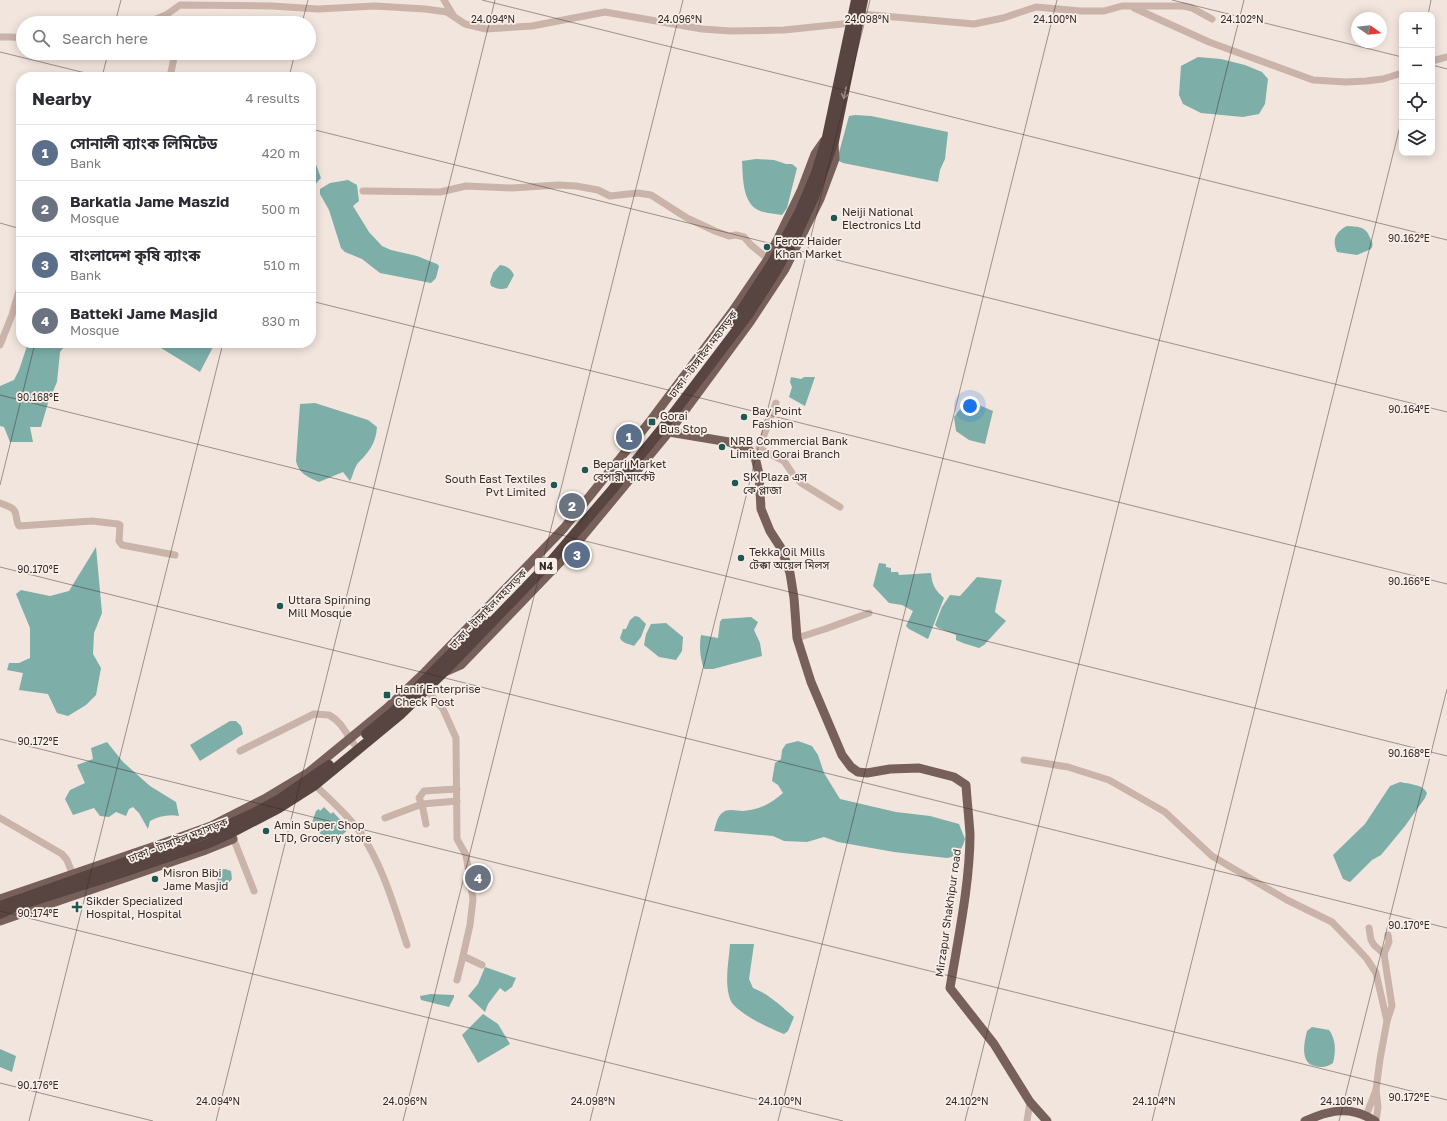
<!DOCTYPE html>
<html lang="en">
<head>
<meta charset="utf-8">
<style>
  :root { --surface:#fff; --page:#f2f2f3; --text:#2b2b33; --muted:#7c7c81; --line:#e1e1e2; --accent:#1f5752 }
  body { margin:0; font-family:"Golos Text","Noto Sans Bengali",sans-serif; background:var(--page); color:var(--text) }
  .controls { position:absolute; right:12px; top:12px; display:grid; overflow:hidden; border-radius:8px; box-shadow:0 2px 10px #0003 }
  .controls button { width:36px; height:36px; display:grid; place-items:center; padding:0; border:0; border-bottom:1px solid var(--line); background:var(--surface); color:var(--text); font:20px sans-serif }
  .compass { position:absolute; left:1351px; top:12px; width:36px; height:36px; border-radius:50%; background:var(--surface); box-shadow:0 2px 10px #0003; rotate:104deg }
  .you { position:absolute; left:970px; top:406px; width:14px; height:14px; margin:-10px; border:3px solid #fff; border-radius:50%; background:#1a73e8; box-shadow:0 0 0 6px #1a73e833 }
  .badge { display:grid; place-items:center; width:26px; height:26px; border-radius:50%; background:var(--accent); color:#fff; font-size:13px; font-weight:700 }
  .pin { position:absolute; translate:-50% -50%; border:2px solid #fff; box-shadow:0 1px 4px #0006 }
  .list { margin:0; padding:0; list-style:none }
  h2 { display:flex; justify-content:space-between; align-items:center; height:52px; margin:0; padding:0 16px; font-size:17px }
  h2 small { font-size:13px; font-weight:400; color:var(--muted) }
  .list li { display:grid; grid-template-columns:26px 1fr auto; gap:12px; align-items:center; box-sizing:border-box; height:56px; padding:0 16px; border-top:1px solid var(--line) }
  .list b { display:block; font-size:15px; white-space:nowrap }
  .list p { margin:0; font-size:13px; white-space:nowrap; color:var(--muted) }
  .list em { font-size:13px; font-style:normal; color:var(--muted) }
  .icon { flex:none; width:22px; height:22px; fill:none; stroke:currentColor; stroke-width:2; stroke-linecap:round; stroke-linejoin:round }
  .map { position:relative; flex:none; width:1447px; height:1121px; overflow:hidden }
  .search { position:absolute; background:var(--surface); box-shadow:0 2px 10px #0003; left:16px; top:16px; width:300px; height:44px; display:flex; align-items:center; gap:10px; box-sizing:border-box; padding:0 14px; border-radius:22px; color:var(--muted); font-size:15px }
  .panel { position:absolute; background:var(--surface); box-shadow:0 2px 10px #0003; left:16px; top:72px; width:300px; height:276px; border-radius:16px }
  .map>svg:first-child { display:block }
  .water { fill:#7daea8 }
  .lines { fill:none; stroke-linecap:round; stroke-linejoin:round }
  .minor { stroke:#cab3a9; stroke-width:7 }
  .major { stroke:#78605a; stroke-width:9 }
  .highway { stroke:#584440; stroke-width:10 }
  .oneway { stroke:#988884 }
  .ticks { fill:none; stroke:#372b29; stroke-width:1; stroke-opacity:0.45 }
  .poi-dot { fill:#1f5752; stroke:#f9efe9; stroke-width:1.5 }
  .labels { text-anchor:middle; stroke-width:3.5; stroke-linejoin:round; paint-order:stroke }
  .shield { fill:#f9efe9; stroke:#716663; stroke-width:1 }
  .shield-label { font-size:10px; font-weight:bold; fill:#372b29 }
  .poi-label { font-size:11px; fill:#372b29; stroke:#f9efe9; text-anchor:start }
  .street-label { font-size:11px; fill:#372b29; stroke:#f9efe9 }
  .ticks-label { font-size:10px; text-anchor:middle; fill:#372b29; stroke:#f9efe9; stroke-width:3.5; stroke-linejoin:round; paint-order:stroke }
</style>
</head>
<body>
<div class="map">
<svg width="1447" height="1121" viewBox="0 0 1447 1121">
  <rect width="100%" height="100%" fill="#f2e5dd"/>
  <!-- water -->
  <g class="water">
    <path d="M1198 57 1221 59 1245 65 1262 72 1268 79 1265 104 1259 114 1243 117 1201 113 1183 104 1179 95 1181 66Z"/>
    <path d="M855 115 871 116 948 132 945 159 940 170 938 182 843 163 837 160 849 116Z"/>
    <path d="M311 151 321 178 311 189Z"/>
    <path d="M756 159 774 160 786 164H792L797 168 787 208 782 215C774 214 764 213 758 210 742 202 743 176 742 161Z"/>
    <path d="M348 180 357 185 359 201 353 206 369 232 382 246 391 250 417 256 437 264 439 266 436 278 431 283 380 273 362 259 345 252 341 248 329 210 320 194V189L330 183Z"/>
    <path d="M1347 226C1360 227 1366 226 1371 240 1373 244 1373 245 1371 249L1357 255 1337 252C1332 240 1335 232 1347 226Z"/>
    <path d="M500 265C507 266 511 269 514 275L507 288C501 290 497 289 491 286L490 282 493 273Z"/>
    <path d="M28 343H67L60 352 57 382 48 403 41 427H30L33 442H10L4 427 0 426V386L14 380 19 370Z"/>
    <path d="M153 343H210L213 347 200 372Z"/>
    <path d="M791 377 801 379 804 377H815L805 406 789 397 792 387 790 382Z"/>
    <path d="M315 403 368 420 377 427C376 443 369 452 358 463 354 468 353 476 350 481L343 472 319 482C308 477 299 474 296 461L300 404Z"/>
    <path d="M972 404 979 405 993 411 985 444 969 440 956 431 954 417 961 408Z"/>
    <path d="M96 547 102 613 94 633 93 654 101 668 96 695 86 705 68 716 57 713 48 694 19 690 23 673 7 670 9 663H19L30 658V628L16 594 21 590 50 596 69 591Z"/>
    <path d="M879 563 886 564V567L891 568V572H898L899 575 931 573C932 585 935 590 944 598L928 639 909 629 906 626 913 611 902 605 889 603 873 586Z"/>
    <path d="M977 577 1002 580 996 606 995 612 1006 621 984 645 979 648 963 643 956 640V635L938 628 935 625 942 607 950 595 960 596Z"/>
    <path d="M635 616 639 617 646 624 641 637 634 646C629 644 622 643 620 638L623 629H626L630 620Z"/>
    <path d="M751 617 758 622 754 630 760 643 762 656 713 669H704C700 658 699 646 701 635L718 638 720 622 722 619Z"/>
    <path d="M666 623 683 637 682 651 676 660 659 657 644 645 646 634 651 624Z"/>
    <path d="M230 721H236L241 726 243 734 200 761 190 745Z"/>
    <path d="M798 741 812 746 818 755 824 773 840 799 896 812 930 816 959 824 965 839C962 849 958 857 947 858L894 852 838 842 824 837 807 842 784 841 773 836 714 831C716 825 717 817 722 813 728 808 736 811 743 811 759 810 772 803 783 793L778 785 772 781 775 763 781 759 782 750 786 744Z"/>
    <path d="M107 742 123 762 150 786 176 802 179 816C169 814 159 816 150 821L148 829 139 813 133 807 129 809 126 816 116 812 109 817 100 816 94 808 73 815 65 799 70 790 85 783 77 765 93 759 91 748Z"/>
    <path d="M1400 782C1408 784 1423 784 1427 793L1425 798 1405 826 1381 855 1372 860 1350 882 1343 879 1333 855 1365 824 1390 786Z"/>
    <path d="M324 807 331 814 333 812 349 829 331 844 311 825 316 811 319 809 320 811Z"/>
    <path d="M225 869 231 871 232 879 228 884 218 886 217 872 219 870Z"/>
    <path d="M730 944H754L749 979 753 988C769 994 781 1006 794 1017L788 1031 784 1034C771 1029 734 1012 730 999 724 982 729 961 730 944Z"/>
    <path d="M485 967 516 978 512 987 505 992 500 988 488 1004 485 1012 468 996 478 984Z"/>
    <path d="M431 994 454 995V997L449 1007 421 1000 420 996Z"/>
    <path d="M483 1014 498 1024 510 1044 478 1063 462 1035Z"/>
    <path d="M1312 1027 1329 1030C1336 1039 1336 1052 1333 1063 1327 1067 1323 1068 1315 1066 1300 1063 1304 1043 1307 1031Z"/>
    <path d="M0 1049 16 1056 12 1072 0 1067Z"/>
  </g>
  <g class="lines">
    <!-- minor -->
    <g class="minor">
      <path d="M444 0 453 15"/>
      <path d="M1134 8 1209 42 1313 80 1346 82 1366 81 1383 79 1402 73"/>
      <path d="M861 14 974 24 1003 18 1036 7 1080 11H1104L1122 6H1183L1192 8 1212 19"/>
      <path d="M166 15 172 23"/>
      <path d="M146 23 166 15 180 5 272 6 318 9 375 6 425 9 447 12 465 24 486 29 532 26 605 12 702 29 731 31 784 30 852 23"/>
      <path d="M0 37H11L23 38"/>
      <path d="M1432 61 1447 57"/>
      <path d="M170 77 175 53"/>
      <path d="M363 191 440 192 466 186 512 188 558 185 576 186 598 190 610 196 638 193 651 195 687 218 715 231 729 236 736 235 744 237 751 245 768 259"/>
      <path d="M0 345 12 315 21 284"/>
      <path d="M760 449 784 461 792 473 801 483 840 507"/>
      <path d="M758 451 776 403"/>
      <path d="M0 503C7 506 15 507 16 515 17 519 16 522 19 526L92 521 118 524 120 525 119 541 122 545 175 555"/>
      <path d="M797 638 825 629 869 613"/>
      <path d="M426 689 443 709 456 738 457 839 466 855 473 899 470 925 463 956"/>
      <path d="M240 751 314 714 329 715 335 719 341 725 354 744"/>
      <path d="M1024 760 1068 767 1109 780 1165 812 1212 856 1287 900 1332 922 1356 947 1367 959 1376 973 1387 1021 1380 1059 1376 1090 1366 1116"/>
      <path d="M315 785C330 800 347 814 360 832 383 866 394 906 407 945"/>
      <path d="M457 789 424 791 419 798 422 804 457 801"/>
      <path d="M0 818 62 854 67 860 74 878"/>
      <path d="M385 818 422 804 426 824"/>
      <path d="M232 835 254 891"/>
      <path d="M1369 928 1371 940 1374 945 1384 954 1392 1006 1387 1021"/>
      <path d="M1384 954 1389 942 1388 935"/>
      <path d="M457 980 463 956 482 965"/>
      <path d="M1027 1121 1030 1102"/>
      <path d="M1376 1121 1378 1107 1376 1090"/>
    </g>
    <!-- major -->
    <g class="major">
      <path d="M669 432 729 442 748 449 755 457 759 474 761 509 770 531 781 548 790 573 794 598 797 638 811 682 842 755 851 767 858 772 867 773 890 769 919 768 954 777 966 785C967 801 969 818 970 834 970 883 958 939 950 988L994 1044 1030 1102 1047 1121"/>
      <path d="M445 672 461 665 568 554 669 432 750 322 785 269 820 199 835 159 834 143"/>
      <path d="M0 899 158 845 211 826 264 799 309 772 387 708 425 672 564 528 651 420 732 312 768 259 801 191 815 154 824 141"/>
      <path d="M0 921 203 851 233 839"/>
      <path d="M1305 1121C1330 1110 1350 1105 1375 1121"/>
    </g>
    <!-- highway -->
    <g class="highway">
      <path d="M733 323 772 263 800 211 816 173 827 137 856 0"/>
      <path d="M366 734 395 710 485 619"/>
      <path d="M0 906 219 829 254 813 278 800 329 765"/>
      <path d="M0 914 17 906 121 873 209 843 231 833 279 808 315 785 400 715 443 673 552 560 612 490 660 431 748 315 775 273 797 234 814 197 834 141 863 0"/>
    </g>
  </g>
  <!-- one-way arrows -->
  <defs><path id="oneway-shaft" d="M-6 0H5M1.5-3L5.5 0L1.5 3" fill="none" stroke-width="1.6" stroke-linecap="round" stroke-linejoin="round"/></defs>
  <use class="oneway" href="#oneway-shaft" transform="translate(845 93) rotate(102)"/>
  <!-- ticks -->
  <path class="ticks" d="M482 0 1447 240M1172 0 1402 57M1428 15 1431 0M115 23 121 0M302 23 308 0M0 52 102 77M1432 65 1447 69M102 77 108 53M289 77 295 53M311 129 1447 412M0 223 21 229M311 301 1447 584M0 395 1447 756M0 485 35 343M0 567 1447 928M0 739 1447 1100M0 911 843 1121M0 1083 153 1121M29 1121 223 343M216 1121 495 0M403 1121 683 0M590 1121 870 0M778 1121 1057 0M965 1121 1244 0M1152 1121 1402 118M1339 1121 1447 689"/>
  <!-- markers -->
  <g class="poi-dot">
    <circle cx="834" cy="218" r="4"/>
    <circle cx="767" cy="247" r="4"/>
    <circle cx="744" cy="417" r="4"/>
    <rect x="648" y="418" width="8" height="8" rx="2"/>
    <circle cx="722" cy="447" r="4"/>
    <circle cx="585" cy="470" r="4"/>
    <circle cx="735" cy="483" r="4"/>
    <circle cx="554" cy="485" r="4"/>
    <circle cx="741" cy="558" r="4"/>
    <circle cx="280" cy="606" r="4"/>
    <rect x="383" y="691" width="8" height="8" rx="2"/>
    <circle cx="266" cy="831" r="4"/>
    <circle cx="155" cy="879" r="4"/>
    <path d="M75 901h4v4h4v4h-4v4h-4v-4h-4v-4h4z"/>
  </g>
  <g class="labels">
    <!-- shield labels -->
    <rect class="shield" x="535" y="558" width="22" height="16" rx="3"/>
    <g class="shield-label">
      <text x="546" y="570">N4</text>
    </g>
    <!-- poi labels -->
    <g class="poi-label">
      <text x="842" y="216">Neiji National<tspan x="842" dy="13">Electronics Ltd</tspan></text>
      <text x="775" y="245">Feroz Haider<tspan x="775" dy="13">Khan Market</tspan></text>
      <text x="752" y="415">Bay Point<tspan x="752" dy="13">Fashion</tspan></text>
      <text x="660" y="420">Gorai<tspan x="660" dy="13">Bus Stop</tspan></text>
      <text x="730" y="445">NRB Commercial Bank<tspan x="730" dy="13">Limited Gorai Branch</tspan></text>
      <text x="593" y="468">Bepari Market<tspan x="593" dy="13">বেপারী মার্কেট</tspan></text>
      <text x="743" y="481">SK Plaza এস<tspan x="743" dy="13">কে প্লাজা</tspan></text>
      <text x="546" y="483" text-anchor="end">South East Textiles<tspan x="546" dy="13">Pvt Limited</tspan></text>
      <text x="749" y="556">Tekka Oil Mills<tspan x="749" dy="13">টেক্কা অয়েল মিলস</tspan></text>
      <text x="288" y="604">Uttara Spinning<tspan x="288" dy="13">Mill Mosque</tspan></text>
      <text x="395" y="693">Hanif Enterprise<tspan x="395" dy="13">Check Post</tspan></text>
      <text x="274" y="829">Amin Super Shop<tspan x="274" dy="13">LTD, Grocery store</tspan></text>
      <text x="163" y="877">Misron Bibi<tspan x="163" dy="13">Jame Masjid</tspan></text>
      <text x="86" y="905">Sikder Specialized<tspan x="86" dy="13">Hospital, Hospital</tspan></text>
    </g>
    <!-- street labels -->
    <g class="street-label">
      <text transform="translate(703 354) rotate(-53)" y="4">ঢাকা - টাঙ্গাইল মহাসড়ক</text>
      <text transform="translate(488 609) rotate(-46)" y="4">ঢাকা - টাঙ্গাইল মহাসড়ক</text>
      <text transform="translate(178 840) rotate(-21)" y="4">ঢাকা - টাঙ্গাইল মহাসড়ক</text>
      <text transform="translate(948 913) rotate(-82)" y="4">Mirzapur Shakhipur road</text>
    </g>
  </g>
  <g class="ticks-label">
    <text x="493" y="23">24.094°N</text>
    <text x="680" y="23">24.096°N</text>
    <text x="867" y="23">24.098°N</text>
    <text x="1055" y="23">24.100°N</text>
    <text x="1242" y="23">24.102°N</text>
    <text x="1409" y="242">90.162°E</text>
    <text x="38" y="401">90.168°E</text>
    <text x="1409" y="413">90.164°E</text>
    <text x="38" y="573">90.170°E</text>
    <text x="1409" y="585">90.166°E</text>
    <text x="38" y="745">90.172°E</text>
    <text x="1409" y="757">90.168°E</text>
    <text x="38" y="917">90.174°E</text>
    <text x="1409" y="929">90.170°E</text>
    <text x="38" y="1089">90.176°E</text>
    <text x="1409" y="1101">90.172°E</text>
    <text x="218" y="1105">24.094°N</text>
    <text x="405" y="1105">24.096°N</text>
    <text x="593" y="1105">24.098°N</text>
    <text x="780" y="1105">24.100°N</text>
    <text x="967" y="1105">24.102°N</text>
    <text x="1154" y="1105">24.104°N</text>
    <text x="1342" y="1105">24.106°N</text>
  </g>
</svg>
<div class="controls">
<button>+</button>
<button>−</button>
<button><svg class="icon" aria-label="locate" viewBox="0 0 24 24"><circle cx="12" cy="12" r="6"/><path d="M12 2v4M12 18v4M2 12h4M18 12h4"/></svg></button>
<button><svg class="icon" aria-label="layers" viewBox="0 0 24 24"><path d="M12 4l9 5-9 5-9-5zM3 14l9 5 9-5"/></svg></button>
</div>
<svg class="compass" viewBox="-18 -18 36 36"><path d="M0-13l5 13h-10z" fill="#e53935"/><path d="M0 13l5-13h-10z" fill="#7c7c81"/></svg>
<div class="you"></div>
<div class="pin badge" style="left:629px;top:437px;background:#5c6f8a">1</div>
<div class="pin badge" style="left:572px;top:506px;background:#6b7280">2</div>
<div class="pin badge" style="left:577px;top:555px;background:#5c6f8a">3</div>
<div class="pin badge" style="left:478px;top:878px;background:#6b7280">4</div>
<div class="search"><svg class="icon" aria-label="search" viewBox="0 0 24 24"><circle cx="10" cy="10" r="6"/><path d="M15 15l6 6"/></svg>Search here</div>
<section class="panel">
<h2>Nearby<small>4 results</small></h2>
<ul class="list">
<li><span class="badge" style="background:#5c6f8a">1</span><div><b>সোনালী ব্যাংক লিমিটেড</b><p>Bank</p></div><em>420 m</em></li>
<li><span class="badge" style="background:#6b7280">2</span><div><b>Barkatia Jame Maszid</b><p>Mosque</p></div><em>500 m</em></li>
<li><span class="badge" style="background:#5c6f8a">3</span><div><b>বাংলাদেশ কৃষি ব্যাংক</b><p>Bank</p></div><em>510 m</em></li>
<li><span class="badge" style="background:#6b7280">4</span><div><b>Batteki Jame Masjid</b><p>Mosque</p></div><em>830 m</em></li>
</ul>
</section>
</div>
</body>
</html>
